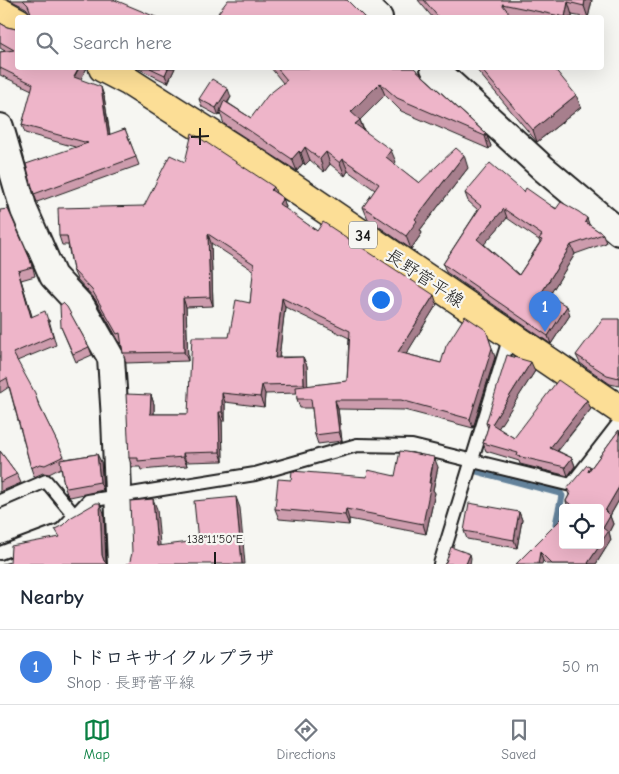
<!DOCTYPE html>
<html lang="en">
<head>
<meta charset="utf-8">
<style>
  :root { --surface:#fff; --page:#f2f2f3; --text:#1f2937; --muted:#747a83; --line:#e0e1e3; --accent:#0b8043 }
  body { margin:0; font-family:"Comic Neue","Klee One",sans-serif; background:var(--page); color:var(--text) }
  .controls { position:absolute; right:15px; bottom:15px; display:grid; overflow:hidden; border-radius:5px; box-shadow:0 5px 20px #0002 }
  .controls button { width:45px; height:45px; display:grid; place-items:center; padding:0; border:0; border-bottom:1px solid var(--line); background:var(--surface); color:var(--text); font:25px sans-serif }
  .you { position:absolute; left:380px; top:299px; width:18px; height:18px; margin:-12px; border:4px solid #fff; border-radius:50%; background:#1a73e8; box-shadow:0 0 0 8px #1a73e833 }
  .badge { display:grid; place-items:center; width:32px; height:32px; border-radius:50%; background:var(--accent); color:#fff; font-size:16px; font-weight:700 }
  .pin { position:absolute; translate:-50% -41px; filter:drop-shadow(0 1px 2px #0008) }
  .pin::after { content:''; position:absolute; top:26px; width:18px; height:15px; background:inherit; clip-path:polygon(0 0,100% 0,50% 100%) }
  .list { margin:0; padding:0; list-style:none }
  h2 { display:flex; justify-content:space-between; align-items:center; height:65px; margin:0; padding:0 20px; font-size:21px }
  h2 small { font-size:16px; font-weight:400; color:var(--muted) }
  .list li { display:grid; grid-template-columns:32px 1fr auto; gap:15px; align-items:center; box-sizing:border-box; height:75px; padding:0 20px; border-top:1px solid var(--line) }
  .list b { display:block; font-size:19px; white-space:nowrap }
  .list p { margin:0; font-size:16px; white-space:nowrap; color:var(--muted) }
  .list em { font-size:16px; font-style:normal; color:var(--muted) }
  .icon { flex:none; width:28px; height:28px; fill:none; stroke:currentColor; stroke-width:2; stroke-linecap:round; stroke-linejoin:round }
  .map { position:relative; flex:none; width:619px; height:564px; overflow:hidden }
  .search { position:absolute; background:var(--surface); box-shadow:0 5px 20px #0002; left:15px; right:15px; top:15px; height:55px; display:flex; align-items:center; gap:12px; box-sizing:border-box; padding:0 18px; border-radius:5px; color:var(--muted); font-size:19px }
  .sheet { height:140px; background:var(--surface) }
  nav { display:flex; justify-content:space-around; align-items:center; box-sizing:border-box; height:70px; border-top:1px solid var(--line); background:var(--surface); font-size:14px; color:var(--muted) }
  nav a { display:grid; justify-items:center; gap:2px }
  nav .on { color:var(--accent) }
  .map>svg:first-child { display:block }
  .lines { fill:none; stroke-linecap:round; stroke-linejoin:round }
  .stream { stroke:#63829b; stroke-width:7 }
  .service-casing { stroke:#1c1c1c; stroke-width:16 }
  .minor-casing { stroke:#1c1c1c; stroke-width:30 }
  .primary-casing { stroke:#1c1c1c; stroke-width:31 }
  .service { stroke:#f6f6f2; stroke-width:12 }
  .minor { stroke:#f6f6f2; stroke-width:26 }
  .primary { stroke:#fcde96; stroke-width:28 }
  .wall { fill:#cd9cad; stroke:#1c1c1c; fill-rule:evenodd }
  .shaded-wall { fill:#a77f8d; stroke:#1c1c1c }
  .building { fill:#eeb5c9; stroke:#1c1c1c; fill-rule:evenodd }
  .ticks { fill:none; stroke:#1c1c1c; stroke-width:2 }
  .labels { text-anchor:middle; stroke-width:4.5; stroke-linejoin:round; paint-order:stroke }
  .shield { fill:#f6f6f2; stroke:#5d5d5c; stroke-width:1 }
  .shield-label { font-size:16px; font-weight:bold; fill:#1c1c1c }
  .street-label { font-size:18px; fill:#1c1c1c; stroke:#f6f6f2 }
  .ticks-label { font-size:12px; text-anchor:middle; fill:#1c1c1c; stroke:#f6f6f2; stroke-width:4.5; stroke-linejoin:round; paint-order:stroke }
</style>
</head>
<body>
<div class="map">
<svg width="619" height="564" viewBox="0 0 619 564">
  <rect width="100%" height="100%" fill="#f6f6f2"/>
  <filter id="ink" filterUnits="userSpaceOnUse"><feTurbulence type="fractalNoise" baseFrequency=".02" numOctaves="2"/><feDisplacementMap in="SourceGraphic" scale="10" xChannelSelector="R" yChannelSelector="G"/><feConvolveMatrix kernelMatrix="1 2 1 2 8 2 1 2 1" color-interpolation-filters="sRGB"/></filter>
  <g filter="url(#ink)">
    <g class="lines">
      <!-- stream -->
      <path class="stream" d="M477 471 560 493 562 496 556 524 563 534"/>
      <!-- service casing -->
      <g class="service-casing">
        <g id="service">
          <path d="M0 501 46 481 75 516"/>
          <path d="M0 553 61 530 88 501 255 474 357 445 412 446 571 485 619 423"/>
          <path d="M440 564 510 336"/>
        </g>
      </g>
      <!-- minor casing -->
      <g class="minor-casing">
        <g id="minor">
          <path d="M360 0 379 18"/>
          <path d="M434 68 544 169 619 232"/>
          <path d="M0 127 24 210 53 276 82 307 111 358 115 419 121 564"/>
        </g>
      </g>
      <!-- primary casing -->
      <g class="primary-casing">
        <g id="primary">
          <path d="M0 12 18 22"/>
          <path d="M103 68 128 81 260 165 619 409"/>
        </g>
      </g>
      <!-- service -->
      <use href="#service" class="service"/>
      <!-- minor -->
      <use href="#minor" class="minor"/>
      <!-- primary -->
      <use href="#primary" class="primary"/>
    </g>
    <!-- wall -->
    <g class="wall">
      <path d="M10 0H115L30 13 26 8Z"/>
      <path d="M418 0H592L588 18 572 15V18H433Z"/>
      <path d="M0 23 7 27 16 29 18 68H87L80 80 104 96 110 135 125 129 139 165 37 202 34 194 75 147 25 133 22 125 32 90 0 75V52L5 51 0 48Z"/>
      <path d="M137 68H175L168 83Z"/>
      <path d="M271 68H414L486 134 491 146 489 149 401 111 385 95 360 120 364 130 396 162 394 164 419 183 468 168 420 230 422 233 411 249 368 219 363 207 375 190 348 171 345 176 330 164 324 172 310 160 305 165 303 163 297 171 224 124 220 113 219 116 202 107 199 99 231 97 228 103 251 118 283 83Z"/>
      <path d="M475 68H554L581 107 537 142Z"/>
      <path d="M185 162 276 193 283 198 286 207 285 209 317 231 437 304 406 354 441 363 495 357 473 428 404 410 338 409 342 441 318 444 315 435 312 408H300L297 399V393L265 394 264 407 225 402V421H222L223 461 186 462 187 466 141 470 140 467H132L129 458 151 395 154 404V414H188L229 337 250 303 254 271 211 243 213 306 186 307 188 361 126 363 123 353 121 343H120L95 299 77 279 73 270 68 245H62L59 236 144 206ZM285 307 349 338 347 381 307 386V366L303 357H279Z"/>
      <path d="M524 192 589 225 603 234 606 243 575 254 549 296 570 315 551 344 446 272 443 264 478 210 468 201 465 193ZM507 218 539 240 540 242 519 275 484 244Z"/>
      <path d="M0 210 33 268 35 276 21 280 32 317 49 320 56 345 17 361 38 402 40 407 65 459 97 454 101 462 103 490 70 497 67 494 64 485 61 468 49 474 43 473 34 477 31 468 9 387 0 393Z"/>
      <path d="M619 319V386L610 384 580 363 576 355Z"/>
      <path d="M61 327 89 347 92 355 76 362Z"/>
      <path d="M535 371 498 428 514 438 591 409 558 451 572 458 575 466 568 476 520 464 519 461 486 451 483 443 488 428 486 423Z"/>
      <path d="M619 430V500L610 516 613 524 609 532 611 540 596 564H546L543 561 516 564 600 508H568L566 501 569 495 567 489 590 466 591 468Z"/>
      <path d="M0 451 17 474 21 483 0 492Z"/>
      <path d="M438 467 433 490 435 493 426 534 349 519V525L279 519 275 509 291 480 395 476Z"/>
      <path d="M519 512 522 520 517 548 467 539 464 531Z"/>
    </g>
    <!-- shaded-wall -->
    <g class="shaded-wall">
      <path d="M585 0H592L588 18 584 6Z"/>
      <path d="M568 2 572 15V18L565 17Z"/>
      <path d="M79 68H87L77 86 74 77Z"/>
      <path d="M168 68H175L168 83 165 75Z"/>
      <path d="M380 83 385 95 356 124 351 112Z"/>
      <path d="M101 87 104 96 111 144 108 135Z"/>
      <path d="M228 89 231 97 221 112 220 111V113L219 116 216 108Z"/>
      <path d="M576 95 581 107 537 142 533 130Z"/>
      <path d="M360 120 364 132 355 124Z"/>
      <path d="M486 134 491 146 489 149 485 136Z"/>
      <path d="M305 147 310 160 305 165 301 153Z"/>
      <path d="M391 150 396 162 390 170 386 157Z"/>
      <path d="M299 151 303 163 297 171 292 159Z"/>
      <path d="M326 152 330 164 324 172 320 159Z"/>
      <path d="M464 155 468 168 420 230 422 233 411 249 406 236 415 219Z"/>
      <path d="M343 159 348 171 345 176 340 163Z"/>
      <path d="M274 187 277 196 271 190Z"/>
      <path d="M283 198 286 207 282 213 279 204Z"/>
      <path d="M504 209 507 218 481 248 477 239Z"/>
      <path d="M587 218 590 227 585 222Z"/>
      <path d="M208 234 211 243 213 306 210 297Z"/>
      <path d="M571 245 575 254 546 301 542 292Z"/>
      <path d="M18 271 21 280 35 326 31 317Z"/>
      <path d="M434 295 437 304 402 361 398 352Z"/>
      <path d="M183 298 186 307 188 361 184 352Z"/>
      <path d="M282 298 285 307 278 367 275 358Z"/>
      <path d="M567 306 570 315 551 344 548 336Z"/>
      <path d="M486 330 495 357 473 428 470 419Z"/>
      <path d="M303 357 307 366 308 393 304 384Z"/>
      <path d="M531 362 535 371 496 432 492 424Z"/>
      <path d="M262 385 265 394 264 407 260 397Z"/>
      <path d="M222 393 225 402V421L222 412Z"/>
      <path d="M151 395 154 404V423L150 414Z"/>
      <path d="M335 400 338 409 342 441 339 432Z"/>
      <path d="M587 400 591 409 553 456 550 448Z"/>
      <path d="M219 412 222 421 223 461 220 452Z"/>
      <path d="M183 453 186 462 187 466 183 457Z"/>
      <path d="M97 454 101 462 103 490 100 482Z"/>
      <path d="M434 457 438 467 433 490 435 493 426 534 423 524Z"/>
      <path d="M572 458 575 466 568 476 565 467Z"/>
      <path d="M619 487V500L608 519 605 511Z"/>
      <path d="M236 497 240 508 245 564H242Z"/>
      <path d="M153 499 157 509 161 556 157 546Z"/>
      <path d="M100 503 104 513 106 564H105L102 555Z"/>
      <path d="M346 509 349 519V525L345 515Z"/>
      <path d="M519 512 522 520 517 548 514 540Z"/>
      <path d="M610 516 613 524 609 532 611 540 596 564H588V563L600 545 603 528Z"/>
      <path d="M540 552 543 561 542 564H538Z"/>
      <path d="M470 554 471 558 470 564H466Z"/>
    </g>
    <!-- building -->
    <g class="building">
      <path d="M23 0H115L158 18H29L31 13 28 5Z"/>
      <path d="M228 0H347L365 18H224L218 13Z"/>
      <path d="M424 0H585L584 6 568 2 565 17 502 4 513 18H439Z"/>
      <path d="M0 23 7 27 16 29H18V68H79L74 77 101 87 108 135 125 129 136 157 34 194 26 164 88 143 22 125 33 84 0 68V52L14 50 0 42Z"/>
      <path d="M150 68H168L165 75Z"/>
      <path d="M277 68H414L486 134 485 136 397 98 380 83 351 112 360 120 355 124 391 150 386 157 419 183 456 148 464 155 415 219 417 221 406 236 363 207 379 184 343 159 340 163 326 152 320 159 305 147 301 153 299 151 292 159 220 111 224 101 251 118 268 95 287 80Z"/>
      <path d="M480 68H554L576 95 533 130Z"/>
      <path d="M212 79 228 89 216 108 199 99Z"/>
      <path d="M192 133 274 187 271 190 283 198 279 204 317 231 323 222 434 295 398 352 441 363 446 346 465 316 486 330 492 348 470 419 401 400H335L339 432 315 435 311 399H297L296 387 347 381 350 331 282 298 275 358 303 357 304 384 262 385 260 397 222 393V412H219L220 452 183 453V457L138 461V458H129L126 394 151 395 150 414H188L192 337H229L236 300 250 303 254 264 208 234 210 297 183 298 184 352 123 353 120 333 117 334 92 290 73 270 67 236H59L58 208 144 206 170 155 185 162Z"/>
      <path d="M490 163 524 192 526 188 556 209 561 202 579 212 587 218 585 222 603 234 571 245 542 292 567 306 548 336 443 264 481 206 465 193ZM504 209 542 235 539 239 542 240 519 275 477 239Z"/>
      <path d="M8 209 30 259 32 267 18 271 31 317 45 311 53 336 13 353 35 393 38 403 64 456 45 465 40 464 31 468 7 378 0 382V210Z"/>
      <path d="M63 303 67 307 89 347 73 354 61 327 60 305Z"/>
      <path d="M603 319H619V378L607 375 576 355Z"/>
      <path d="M507 355 531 362 492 424 514 438 558 380 587 400 550 448 572 458 565 467 517 456 518 453 483 443 489 424 486 423Z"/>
      <path d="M619 430V487L605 511 610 516 603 528 608 532 600 544V508H572L573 506 566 501 571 492 567 489 587 465 590 466 588 472Z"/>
      <path d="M0 451 17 474 0 482Z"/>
      <path d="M400 451 434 457 429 483H431L423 524 346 509 345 515 275 509 278 479 291 480 292 471 367 477 368 470 395 476Z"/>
      <path d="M97 454 100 482 67 488 64 485 60 460Z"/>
      <path d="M236 497 242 564H127L130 561 132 553 130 501 153 499 157 546 198 541 194 501Z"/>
      <path d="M96 503H100L102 555 104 561 107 564H2L10 562 11 546 60 537 55 529 63 525 70 518Z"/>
      <path d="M469 503 519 512 514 540 464 531Z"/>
      <path d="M563 517V545H600L588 563 589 564H552L540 552 538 564H516Z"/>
      <path d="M451 547 470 554 466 564H444L446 562Z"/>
    </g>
  </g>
  <!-- ticks -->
  <path class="ticks" d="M200 128V145M191 137 209 136M215 552V564"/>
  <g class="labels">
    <!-- shield labels -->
    <rect class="shield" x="349" y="221.5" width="28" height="27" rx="4"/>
    <g class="shield-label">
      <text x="363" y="241">34</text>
    </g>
    <!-- street labels -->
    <g class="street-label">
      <text transform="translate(425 278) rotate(34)" y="6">長野菅平線</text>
    </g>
  </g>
  <g class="ticks-label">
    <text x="215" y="543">138°11'50"E</text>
  </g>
</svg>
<div class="controls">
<button><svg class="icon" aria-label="locate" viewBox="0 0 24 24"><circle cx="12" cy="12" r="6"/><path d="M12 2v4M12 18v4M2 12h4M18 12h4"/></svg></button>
</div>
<div class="you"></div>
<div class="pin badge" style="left:545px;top:332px;background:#3f7fe0">1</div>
<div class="search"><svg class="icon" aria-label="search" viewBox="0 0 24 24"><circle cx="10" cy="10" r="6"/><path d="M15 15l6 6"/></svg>Search here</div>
</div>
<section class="sheet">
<h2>Nearby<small></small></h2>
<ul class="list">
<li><span class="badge" style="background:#3f7fe0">1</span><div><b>トドロキサイクルプラザ</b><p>Shop · 長野菅平線</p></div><em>50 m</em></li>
</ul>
</section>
<nav>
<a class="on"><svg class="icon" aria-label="map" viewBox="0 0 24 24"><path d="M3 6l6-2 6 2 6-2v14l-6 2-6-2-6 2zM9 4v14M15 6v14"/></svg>Map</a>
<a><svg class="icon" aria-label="directions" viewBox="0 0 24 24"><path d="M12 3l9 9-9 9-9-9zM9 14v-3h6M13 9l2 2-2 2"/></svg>Directions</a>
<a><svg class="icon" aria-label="saved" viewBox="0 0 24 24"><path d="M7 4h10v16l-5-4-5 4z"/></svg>Saved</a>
</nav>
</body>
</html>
